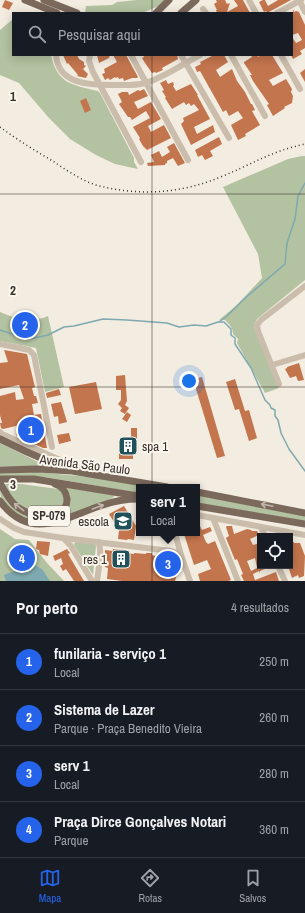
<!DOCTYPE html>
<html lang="pt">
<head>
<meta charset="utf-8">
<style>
  :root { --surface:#171b24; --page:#242831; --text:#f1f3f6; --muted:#9ea1a6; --line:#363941; --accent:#2563eb }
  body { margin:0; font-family:"Archivo Narrow",sans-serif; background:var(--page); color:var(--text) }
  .controls { position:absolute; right:12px; bottom:12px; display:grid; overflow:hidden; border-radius:0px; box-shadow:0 2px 10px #0003 }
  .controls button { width:36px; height:36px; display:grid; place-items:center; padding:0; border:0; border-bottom:1px solid var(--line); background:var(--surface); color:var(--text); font:20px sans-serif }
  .you { position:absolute; left:189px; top:381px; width:14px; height:14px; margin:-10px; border:3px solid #fff; border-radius:50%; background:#1a73e8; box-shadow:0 0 0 6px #1a73e833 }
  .badge { display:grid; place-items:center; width:26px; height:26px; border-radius:50%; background:var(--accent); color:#fff; font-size:13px; font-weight:700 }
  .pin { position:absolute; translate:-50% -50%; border:2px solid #fff; box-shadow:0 1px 4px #0006 }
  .popup { position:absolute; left:136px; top:484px; width:64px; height:52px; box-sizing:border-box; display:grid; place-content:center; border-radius:0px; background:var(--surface); filter:drop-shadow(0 1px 3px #0005); font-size:13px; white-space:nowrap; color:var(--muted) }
  .popup b { font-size:15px; color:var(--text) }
  .popup::after { content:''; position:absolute; left:50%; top:100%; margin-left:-8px; border:8px solid transparent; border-top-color:var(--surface) }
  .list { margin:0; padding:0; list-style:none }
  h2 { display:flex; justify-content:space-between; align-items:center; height:52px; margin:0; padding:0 16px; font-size:17px }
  h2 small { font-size:13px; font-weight:400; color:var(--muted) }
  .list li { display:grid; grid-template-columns:26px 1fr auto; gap:12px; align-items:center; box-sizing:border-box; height:56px; padding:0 16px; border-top:1px solid var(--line) }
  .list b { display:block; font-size:15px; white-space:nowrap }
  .list p { margin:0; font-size:13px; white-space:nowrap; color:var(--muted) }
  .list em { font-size:13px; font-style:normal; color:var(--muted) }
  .icon { flex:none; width:22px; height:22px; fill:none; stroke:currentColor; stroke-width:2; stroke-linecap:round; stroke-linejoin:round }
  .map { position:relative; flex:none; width:305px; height:581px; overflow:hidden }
  .search { position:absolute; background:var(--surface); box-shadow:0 2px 10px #0003; left:12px; right:12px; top:12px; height:44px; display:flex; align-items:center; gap:10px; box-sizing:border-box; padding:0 14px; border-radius:0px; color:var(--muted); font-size:15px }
  .sheet { height:276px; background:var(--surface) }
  nav { display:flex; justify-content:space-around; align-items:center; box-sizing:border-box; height:56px; border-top:1px solid var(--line); background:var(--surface); font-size:11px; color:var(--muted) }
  nav a { display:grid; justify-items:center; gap:2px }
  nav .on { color:var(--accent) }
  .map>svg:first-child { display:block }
  .green { fill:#b3c2a0 }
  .water { fill:#7fa9b0 }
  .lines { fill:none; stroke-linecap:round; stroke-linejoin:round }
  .stream { stroke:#7fa9b0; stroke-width:1.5 }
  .building { fill:#c3754d; fill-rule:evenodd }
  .minor { stroke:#cbbdac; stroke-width:6 }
  .major { stroke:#7b695c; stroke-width:7 }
  .rail { stroke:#39312b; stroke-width:1.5; stroke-dasharray:1 3; stroke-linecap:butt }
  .oneway { stroke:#c1b6ac }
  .grid { fill:none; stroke:#39312b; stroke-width:1; stroke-opacity:0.55 }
  .labels { text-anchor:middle; stroke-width:4; stroke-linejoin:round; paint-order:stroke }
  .shield { fill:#faf5ed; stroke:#736c65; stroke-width:1 }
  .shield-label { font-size:12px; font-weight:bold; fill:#39312b }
  .poi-label { font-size:13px; fill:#39312b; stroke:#faf5ed; text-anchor:end }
  .street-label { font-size:13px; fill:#39312b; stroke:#faf5ed }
  .grid-label { font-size:13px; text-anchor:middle; font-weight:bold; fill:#39312b; stroke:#faf5ed; stroke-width:4; stroke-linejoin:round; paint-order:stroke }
</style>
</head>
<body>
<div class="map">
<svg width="305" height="581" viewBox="0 0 305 581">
  <rect width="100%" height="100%" fill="#f3ece0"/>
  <!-- green -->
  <g class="green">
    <path d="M137 0H167L159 6 142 13H85L86 6 112 5 117 2Z"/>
    <path d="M13 19V55H51C57 84 73 85 98 91L100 93 134 158V162L138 169 115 164 96 155 70 139 49 118 19 83 0 75V30Z"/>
    <path d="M302 156H305V280L257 319 254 325 256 333 279 388 265 393 237 343 238 339 233 334C233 328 230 325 225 320H219L237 305 262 278 258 254 223 187 288 159Z"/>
    <path d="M0 312C15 319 33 323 48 316L64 387 45 392 36 348 0 341Z"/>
    <path d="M0 443 50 468 22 466H0Z"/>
    <path d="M37 472 89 477 150 487H139V493L45 477 0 476V473Z"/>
    <path d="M5 484H21L58 489 64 495C65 522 33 515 18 505 13 501 6 490 5 484Z"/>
    <path d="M65 487 114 495V497C107 501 98 503 91 506 64 516 37 532 11 509 3 502 0 498 0 489L31 516 64 512Z"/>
    <path d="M197 495 305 516V521L197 503Z"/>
    <path d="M0 529 15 539 29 540 47 563 64 581H0Z"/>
    <path d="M75 542 95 544 96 546 93 575 74 545Z"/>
  </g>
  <!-- water -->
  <path class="water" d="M35 565 42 569 50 581H6L4 575 17 570Z"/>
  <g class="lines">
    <!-- stream -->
    <g class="stream">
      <path d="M219 322 227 316 244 299 285 264 287 243 295 219 298 196 305 183"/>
      <path d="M0 330 24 338H34L48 335 64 327 74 326 103 319 127 320 167 323 179 327 194 325 206 326 218 322H224L231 329V335L235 338V344L251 368 265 400 270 405 271 408 275 410V416L278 420 281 433 289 449 305 471"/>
    </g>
  </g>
  <!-- building -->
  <g class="building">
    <path d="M5 0 13 3 9 10 2 7Z"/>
    <path d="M216 0H225L227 4 230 3 227 12 238 6 234 0H243L250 13H217L216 10H217L214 4 217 2Z"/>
    <path d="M263 0H265L268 6 278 0H291L267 13 266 11 264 12 259 2Z"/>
    <path d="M293 9 294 12 296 11 299 12 305 25V48L300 51 302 54 293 59 291 55H292V37L296 43 302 40 298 33 292 35Z"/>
    <path d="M63 55H77L79 59 84 62V65L86 66 83 69 88 74 86 78 77 76 78 75 68 63 67 64Z"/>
    <path d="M97 55H110L109 58 99 63Z"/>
    <path d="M113 55H126L138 77 137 78H132L124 81 123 78 119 79 118 77 116 78 115 77 110 80 108 78 105 80 102 74 105 73 104 69 117 62Z"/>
    <path d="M143 55H177L178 59 162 68 163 70 156 73 155 72 152 73 145 63 142 58 144 57Z"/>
    <path d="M212 55H224L228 62 216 70 220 77 232 69 237 81 245 92 251 104H252L255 110 252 111 260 125 245 134 246 136 238 140 231 125 243 118 238 111 229 116 226 110 223 112 200 71 197 72 195 67 201 64 200 62 212 56Z"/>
    <path d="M251 55H257L258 57 261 55H272L283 73 269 80 273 86 286 79 292 89 291 92 293 96 292 103 284 107 285 108 273 116 267 105 269 104 253 81 250 75H252L244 63V62L252 57Z"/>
    <path d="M305 69V82L300 73Z"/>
    <path d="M166 80 168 84 173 82 174 85 173 86 176 91 191 84 198 95H197L210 119 194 127 197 134 213 125 215 132 191 145 181 124 184 121 183 118 199 110 194 104 191 106 189 103 186 105 184 102 172 109 165 98 166 97 162 91 164 90 160 83Z"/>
    <path d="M144 89 148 96 134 102 138 109 151 102 161 119 148 126 151 132 164 125 171 138 147 150 143 146 139 139 140 138 133 127 150 118 146 111 132 120 130 117H128L119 104 122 102 118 94 122 92H128L129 95 138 90 140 91Z"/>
    <path d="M86 98 91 110 85 113 80 101Z"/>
    <path d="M219 137 222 144 210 151 213 156 205 160 202 155 198 157 195 150Z"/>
    <path d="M174 143 185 163 178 166 173 158 167 161V163L165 164V165L148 166 147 163 154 162 151 155 159 151 162 157 170 152 167 147Z"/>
    <path d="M4 350 27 354 35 387 32 388 34 396H36L38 403 32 404 34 415 41 414 47 448H43L16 435 20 425 3 429 1 428 0 423H2L0 415V396L15 392 16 400 24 399 19 385 0 389V363L8 362Z"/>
    <path d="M299 363 304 380 298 381 296 376 290 378 285 369 287 368V367Z"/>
    <path d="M125 375 127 401 125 405 129 408 125 414 120 411 122 408 118 404 121 400V390H116V376Z"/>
    <path d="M202 377 225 456 217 458 193 379Z"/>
    <path d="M235 379 245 411 249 410 257 438 249 441 239 409 235 410 226 382Z"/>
    <path d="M96 382 102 409 75 414 69 387Z"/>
    <path d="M59 389 61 395 47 398 46 393Z"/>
    <path d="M61 402 67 422 59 424 58 416 54 417 51 404Z"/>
    <path d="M127 412 131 415 127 422 122 419Z"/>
    <path d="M131 428H137V451H133V459H119V442L131 441Z"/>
    <path d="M69 433 71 441 59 444 57 435Z"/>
    <path d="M124 506 136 526 134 540 128 539 127 540 118 539 119 530 109 514Z"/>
    <path d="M197 520 202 530 210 527 212 531 203 535 206 542 208 544 215 541 231 580 228 581H200L198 574 211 569 207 560 194 565 184 534V533H197Z"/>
    <path d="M227 526H232L234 534 247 529 251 530 252 531H257L259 535 250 539 253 545 260 543V566H272L260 571V573L259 571 253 574 255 580 276 572 279 581H244L241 575 243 574 237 559 235 560 226 538 229 536 226 527ZM255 558 257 568 251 571 247 561Z"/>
    <path d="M37 541 50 542 48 556 40 554 39 550 36 549Z"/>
    <path d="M294 542V543H300L305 556 304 576 299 578 298 575 292 578 288 566H290V543Z"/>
    <path d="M67 549 70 553 68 554 84 581H74L66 569 63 571 60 566 63 564 61 558 55 561 53 556Z"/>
    <path d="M113 549 126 550 125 553 134 554V553L146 554V553H152V555L155 556 172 557 171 561 175 562 173 573 177 574 175 581H122L107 579 108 568 105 567 107 554H105V550L113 551Z"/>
  </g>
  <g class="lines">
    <!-- minor -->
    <g class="minor">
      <path d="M249 0 256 13"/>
      <path d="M299 0 305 12"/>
      <path d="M203 9 206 13"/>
      <path d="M277 13 301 0"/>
      <path d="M56 55C58 84 89 85 112 85 123 85 134 86 145 83 163 78 183 64 200 55"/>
      <path d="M90 55 89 61 93 72 141 162"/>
      <path d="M131 55 188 160"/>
      <path d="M181 55 229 138"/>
      <path d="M231 55 265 116"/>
      <path d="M281 55 300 89"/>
      <path d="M0 344 29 350 34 355 52 447"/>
      <path d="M272 365 305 355"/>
      <path d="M279 384 258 331 257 325 261 320 305 286"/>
      <path d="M0 432 2 434 80 469"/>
      <path d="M197 515 305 535"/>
      <path d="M213 518 238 581"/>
      <path d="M0 519 14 528 24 532 63 538 171 551 181 555"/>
      <path d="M261 527 265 536"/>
      <path d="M175 533 181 555 190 581"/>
      <path d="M63 538 71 546 92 581"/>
      <path d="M278 566 285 581"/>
      <path d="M97 581C98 572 103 549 98 542"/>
    </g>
    <!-- major -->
    <g class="major">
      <path d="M25 0 57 13"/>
      <path d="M44 0 77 13"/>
      <path d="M156 13 169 0"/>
      <path d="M181 13 196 0"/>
      <path d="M0 439 27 452 66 469"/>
      <path d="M0 470 38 469 72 471 167 487"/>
      <path d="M0 479H34L138 496"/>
      <path d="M0 483C4 490 8 498 14 504 24 514 43 520 57 514 72 507 69 489 55 484"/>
      <path d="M197 492 305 513"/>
      <path d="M0 501C31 543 65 517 103 505 114 501 127 499 139 499"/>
      <path d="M197 506 305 524"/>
    </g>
    <!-- rail -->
    <path class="rail" d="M0 127C16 139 34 150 51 160 65 169 80 180 96 185 136 196 179 194 218 178 249 166 271 151 305 144"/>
  </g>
  <!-- one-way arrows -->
  <defs><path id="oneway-shaft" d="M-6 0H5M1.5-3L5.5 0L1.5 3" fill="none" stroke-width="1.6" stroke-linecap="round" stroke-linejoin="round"/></defs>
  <g class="oneway">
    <use href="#oneway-shaft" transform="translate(267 505) rotate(-168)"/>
    <use href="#oneway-shaft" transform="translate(19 507) rotate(-143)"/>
    <use href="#oneway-shaft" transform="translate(98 507) rotate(-20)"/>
  </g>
  <!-- grid -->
  <path class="grid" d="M152 0V13M152 55V581M0 194H305M0 387H305"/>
  <!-- icons -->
  <defs>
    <g id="building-square" transform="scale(1)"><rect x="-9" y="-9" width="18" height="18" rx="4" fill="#20515a" stroke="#faf5ed"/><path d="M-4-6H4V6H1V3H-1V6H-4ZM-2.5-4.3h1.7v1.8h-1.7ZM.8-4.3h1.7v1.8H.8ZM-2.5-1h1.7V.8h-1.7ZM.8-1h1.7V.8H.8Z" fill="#fff"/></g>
    <g id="school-square" transform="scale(1)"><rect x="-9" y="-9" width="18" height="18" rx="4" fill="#20515a" stroke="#faf5ed"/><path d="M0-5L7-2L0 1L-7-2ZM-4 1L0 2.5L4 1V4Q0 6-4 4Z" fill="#fff"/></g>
  </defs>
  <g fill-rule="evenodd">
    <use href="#building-square" x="128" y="446"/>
    <use href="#school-square" x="123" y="521"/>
    <use href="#building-square" x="121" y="559"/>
  </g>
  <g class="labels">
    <!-- shield labels -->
    <rect class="shield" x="28" y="506" width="42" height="20" rx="3"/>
    <g class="shield-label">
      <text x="49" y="520">SP-079</text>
    </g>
    <!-- poi labels -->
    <g class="poi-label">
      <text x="142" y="451" text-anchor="start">spa 1</text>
      <text x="109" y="526">escola</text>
      <text x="107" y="564">res 1</text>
    </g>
    <!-- street labels -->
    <g class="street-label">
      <text transform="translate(85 464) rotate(7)" y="5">Avenida São Paulo</text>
    </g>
  </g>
  <g class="grid-label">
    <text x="13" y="101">1</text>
    <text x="13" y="295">2</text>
    <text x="13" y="489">3</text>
  </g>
</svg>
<div class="controls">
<button><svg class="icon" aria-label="locate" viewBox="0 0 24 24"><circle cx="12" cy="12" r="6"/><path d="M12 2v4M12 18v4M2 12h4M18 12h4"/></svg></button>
</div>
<div class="you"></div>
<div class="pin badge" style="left:31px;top:430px">1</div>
<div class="pin badge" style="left:25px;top:325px">2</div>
<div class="pin badge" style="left:168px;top:564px">3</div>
<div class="popup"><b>serv 1</b>Local</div>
<div class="pin badge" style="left:22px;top:558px">4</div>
<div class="search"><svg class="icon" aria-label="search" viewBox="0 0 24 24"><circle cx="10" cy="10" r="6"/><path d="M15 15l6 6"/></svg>Pesquisar aqui</div>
</div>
<section class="sheet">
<h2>Por perto<small>4 resultados</small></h2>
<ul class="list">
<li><span class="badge">1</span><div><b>funilaria - serviço 1</b><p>Local</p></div><em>250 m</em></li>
<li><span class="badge">2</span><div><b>Sistema de Lazer</b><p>Parque · Praça Benedito Vieira</p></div><em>260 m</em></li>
<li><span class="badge">3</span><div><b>serv 1</b><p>Local</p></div><em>280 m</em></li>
<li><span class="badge">4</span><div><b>Praça Dirce Gonçalves Notari</b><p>Parque</p></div><em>360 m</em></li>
</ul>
</section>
<nav>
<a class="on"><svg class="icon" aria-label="map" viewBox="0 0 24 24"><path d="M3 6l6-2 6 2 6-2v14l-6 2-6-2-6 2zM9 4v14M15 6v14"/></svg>Mapa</a>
<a><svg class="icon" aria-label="directions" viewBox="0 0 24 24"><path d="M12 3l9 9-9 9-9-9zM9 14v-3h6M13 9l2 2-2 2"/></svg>Rotas</a>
<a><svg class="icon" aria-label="saved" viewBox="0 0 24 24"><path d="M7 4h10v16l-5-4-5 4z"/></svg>Salvos</a>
</nav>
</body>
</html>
